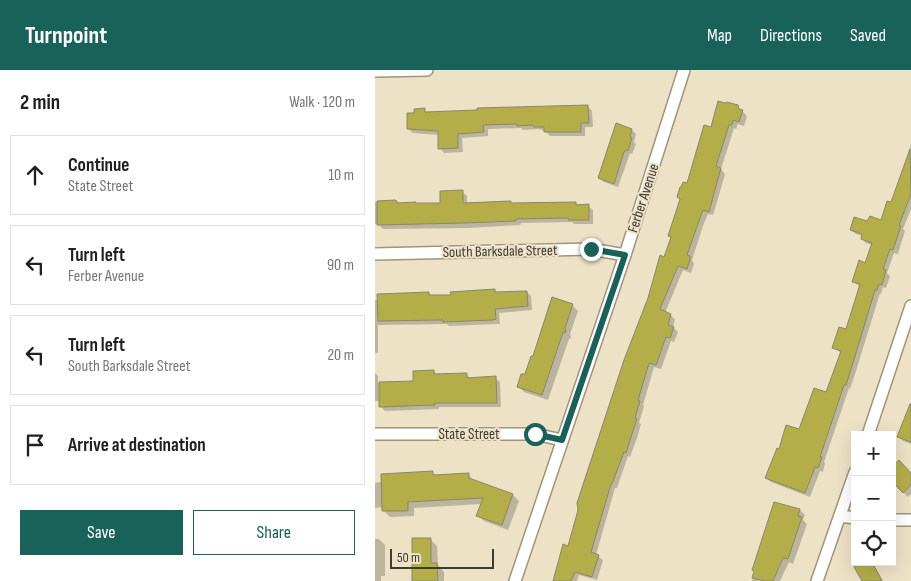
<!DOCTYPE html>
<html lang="en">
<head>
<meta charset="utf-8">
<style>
  :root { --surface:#fff; --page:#f2f2f2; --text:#202124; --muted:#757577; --line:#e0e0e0; --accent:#186259 }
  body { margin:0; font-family:"Sofia Sans Condensed",sans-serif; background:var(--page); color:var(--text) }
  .controls { position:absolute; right:15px; bottom:15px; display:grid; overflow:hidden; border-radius:0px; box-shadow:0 5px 20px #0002 }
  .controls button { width:45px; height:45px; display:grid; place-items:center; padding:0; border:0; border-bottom:1px solid var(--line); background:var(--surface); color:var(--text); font:25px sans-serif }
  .scale { position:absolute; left:15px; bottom:12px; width:104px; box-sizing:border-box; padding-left:5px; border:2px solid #3f3b30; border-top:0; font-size:14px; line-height:18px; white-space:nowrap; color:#3f3b30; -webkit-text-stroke:4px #ede1c6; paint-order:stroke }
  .stop { position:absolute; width:15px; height:15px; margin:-11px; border:4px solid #186259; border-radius:50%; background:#fff }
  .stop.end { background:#186259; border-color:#fff; box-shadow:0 1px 5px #0008 }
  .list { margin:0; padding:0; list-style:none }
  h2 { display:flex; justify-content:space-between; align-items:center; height:65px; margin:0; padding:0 20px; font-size:21px }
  h2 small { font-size:16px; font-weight:400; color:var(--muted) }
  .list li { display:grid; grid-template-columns:32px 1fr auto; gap:15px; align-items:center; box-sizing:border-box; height:80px; margin:0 10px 10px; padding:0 10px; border:1px solid var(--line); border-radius:0px }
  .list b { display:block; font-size:19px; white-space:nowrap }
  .list p { margin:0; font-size:16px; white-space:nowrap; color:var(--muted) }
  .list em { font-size:16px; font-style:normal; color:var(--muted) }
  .actions { display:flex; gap:10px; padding:15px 20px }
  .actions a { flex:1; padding:11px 0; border:1px solid var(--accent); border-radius:0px; text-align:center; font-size:18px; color:var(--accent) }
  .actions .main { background:var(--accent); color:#fff }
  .icon { flex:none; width:28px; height:28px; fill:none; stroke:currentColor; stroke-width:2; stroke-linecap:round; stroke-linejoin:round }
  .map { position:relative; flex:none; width:536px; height:511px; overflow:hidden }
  header { display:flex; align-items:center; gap:30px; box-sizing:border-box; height:70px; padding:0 25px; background:var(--accent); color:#fff }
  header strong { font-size:24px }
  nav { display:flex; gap:28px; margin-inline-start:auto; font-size:18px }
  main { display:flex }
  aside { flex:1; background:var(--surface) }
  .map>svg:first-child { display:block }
  .shadow { fill:#0003 }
  .building { fill:#b3ae47; stroke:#89886e }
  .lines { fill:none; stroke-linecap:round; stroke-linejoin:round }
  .minor-casing { stroke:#a0957c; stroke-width:14 }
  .minor { stroke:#fff; stroke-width:11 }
  .route { stroke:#186259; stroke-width:6 }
  .labels { text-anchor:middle; stroke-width:4; stroke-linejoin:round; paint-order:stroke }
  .street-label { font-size:15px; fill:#3f3b30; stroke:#ede1c6 }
</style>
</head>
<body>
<header>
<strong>Turnpoint</strong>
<nav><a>Map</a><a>Directions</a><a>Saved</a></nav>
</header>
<main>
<aside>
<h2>2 min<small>Walk · 120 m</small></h2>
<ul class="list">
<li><svg class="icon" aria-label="ahead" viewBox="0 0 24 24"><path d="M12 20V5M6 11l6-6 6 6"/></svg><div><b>Continue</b><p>State Street</p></div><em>10 m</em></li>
<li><svg class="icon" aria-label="left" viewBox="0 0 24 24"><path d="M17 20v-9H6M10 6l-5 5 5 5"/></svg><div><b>Turn left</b><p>Ferber Avenue</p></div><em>90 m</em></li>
<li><svg class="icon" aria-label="left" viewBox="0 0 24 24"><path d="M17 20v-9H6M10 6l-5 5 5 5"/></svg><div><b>Turn left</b><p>South Barksdale Street</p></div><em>20 m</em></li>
<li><svg class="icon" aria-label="arrive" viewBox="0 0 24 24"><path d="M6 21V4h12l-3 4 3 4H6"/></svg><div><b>Arrive at destination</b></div></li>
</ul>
<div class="actions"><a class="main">Save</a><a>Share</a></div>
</aside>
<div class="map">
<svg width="536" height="511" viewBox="0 0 536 511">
  <rect width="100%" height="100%" fill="#ede1c6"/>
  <!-- shadow -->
  <g class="shadow">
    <path d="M362 36 372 46 369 56 363 54 361 59 359 58 346 99 350 104 342 132 338 145 333 144 329 153 317 190 319 194 316 203 308 200 290 243 295 245 300 249 298 257 303 262 299 272 296 271 286 299 279 297 268 335 269 336 264 353 266 354 262 368 255 387 253 386 242 418H240L221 485 228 490 222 510 204 505 202 511H179L194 477 297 168 294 165 313 114 337 59Z"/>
    <path d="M213 37 217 41 218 57H210V66H175L170 61 163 59 148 60 146 58 113 59V66L87 68 88 82 69 83 65 78 64 65 38 63 33 58 40 44 49 40 53 43Z"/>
    <path d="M257 60 261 64 259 72 261 74 257 84 255 83 243 117 229 112 224 108Z"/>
    <path d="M536 74V139L528 159 530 161 523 184 519 183 512 203 515 206 511 218 508 217 506 224 505 223 481 301 475 319 474 318 449 392 450 393 448 402 445 401 435 427 396 412 391 408 404 381 425 360 452 324 466 283 458 277 472 261 485 217 478 211 491 194 497 175 491 173 487 169 488 166 481 164 476 160 493 153 506 151 516 134Z"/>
    <path d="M87 122 92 126V134L135 132 138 134 200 133 203 136H213L218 140V154H199L197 152 146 153 145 155 94 158 8 159 3 154H0V132H20L24 134H66Z"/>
    <path d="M119 221 121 223 152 222 156 226 157 240 124 243 125 254H123L74 256 72 254 3 255V283H0V230H3V225L54 223 57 226H77Z"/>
    <path d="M197 235 203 241 195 264 196 268 194 269 173 330 149 322 143 316Z"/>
    <path d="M58 301 62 305 91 304 96 309 120 308 125 312 126 337H64V339L10 341 6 337 5 331H0V303L3 306V313L39 312Z"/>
    <path d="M536 350V374L528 371 524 367Z"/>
    <path d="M57 402 61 406 93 405 99 411 138 425 144 431 133 460 109 451 103 445 107 434 39 438V446L15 447 9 441 8 437 0 438V413Z"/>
    <path d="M536 404V424L533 427 517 410Z"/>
    <path d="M425 440 430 445 428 450 432 454 418 494 414 492 405 511H377L380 501Z"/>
    <path d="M0 469H4L10 475V506H6V511H0Z"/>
    <path d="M55 469 62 476 63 495 69 502V511H38Z"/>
    <path d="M497 492 499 495 508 511H488Z"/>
  </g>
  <!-- building -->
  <g class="building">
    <path d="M343 31 350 33 352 32 363 35 364 39 368 40 364 52 358 50 357 55H354L341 96 346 98 338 127 334 142 328 140 325 148 312 185 315 186V189L312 199 303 196 285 239 296 244 293 255 299 257 295 268 291 267 281 295 274 293 263 330 265 331 260 348 262 349 257 364 251 383 249 382 237 414H236L216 482 224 485 217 507 200 502 196 511H178L188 474 193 476 203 440 202 433 249 290 273 228 285 185 289 187 296 167 293 166 305 129 302 127 305 117H306L308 112 312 113 329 55 336 57Z"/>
    <path d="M213 35 214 53H206V62H169V57H159L158 55 142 56V54L108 55 109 62 83 64V78L63 79V61L32 59V43H39V39L50 38V42L102 40V38Z"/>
    <path d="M241 53 257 59 255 67 257 68 253 81 251 80 249 82 239 114 223 108Z"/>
    <path d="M535 79 536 124 524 155 526 156 518 180 515 179 508 199 511 200 507 215 504 214 502 220H500L477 296 471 315H469L445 387H447L443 398 440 397 430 423 390 408 402 378 404 379 411 355 424 359 439 318 451 322 466 281 457 278 464 257 471 259 485 214 477 212 484 190 490 193 497 173 486 169 487 164 475 160 479 147 492 151 495 146 506 150 512 131 516 132Z"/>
    <path d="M88 120V133L136 131V133L201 132V135L214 134V150H194L193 148 141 149V151L89 153 2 155V131L20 130 22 131V133L41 132 40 133H65V121Z"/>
    <path d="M120 219V222L152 221 153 236 120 239 121 249 118 250 68 252V250L3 251 2 224 54 222V225H76L75 222Z"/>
    <path d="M177 227 198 234 190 258 191 262 188 263 184 274 167 325 142 317 146 304H150L156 286H158Z"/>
    <path d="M59 300V304L92 303V308L121 306 122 333H60V335L4 337V312L38 311V301Z"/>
    <path d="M535 334H536V372L522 367Z"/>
    <path d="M524 390 536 403V415L528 423 517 412V396Z"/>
    <path d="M58 401V405L94 403V408L138 424 127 455 101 446 108 428 33 432V441H7L6 404Z"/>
    <path d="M399 432 425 439 423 446 427 447 413 489 408 488 398 511H390L377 508 379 501 377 500Z"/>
    <path d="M37 468H56V493H62L63 511H37Z"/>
    <path d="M488 492H497L507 511H487L479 497Z"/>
  </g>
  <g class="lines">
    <!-- minor casing -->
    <g class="minor-casing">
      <g id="minor">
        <path d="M0 1 52 0"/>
        <path d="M0 184 216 179 250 185"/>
        <path d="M0 364H160L187 370"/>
        <path d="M493 365 536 236"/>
        <path d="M465 446 480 448"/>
        <path d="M517 450H536"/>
        <path d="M140 511 250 185 309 0"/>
        <path d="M442 511 480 402"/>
      </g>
    </g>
    <!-- minor -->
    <use href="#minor" class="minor"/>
  </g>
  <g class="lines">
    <!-- route -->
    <path class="route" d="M160 364 187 370 250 185 216 179"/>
  </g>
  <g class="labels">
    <!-- street labels -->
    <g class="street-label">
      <text transform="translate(268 128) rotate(-72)" y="5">Ferber Avenue</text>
      <text transform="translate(125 181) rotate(-1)" y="5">South Barksdale Street</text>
      <text x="94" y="369">State Street</text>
    </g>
  </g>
</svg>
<div class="controls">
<button>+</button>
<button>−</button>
<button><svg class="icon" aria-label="locate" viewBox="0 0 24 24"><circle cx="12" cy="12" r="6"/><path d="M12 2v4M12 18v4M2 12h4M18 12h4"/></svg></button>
</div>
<div class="scale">50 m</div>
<div class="stop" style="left:160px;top:364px"></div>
<div class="stop end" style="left:216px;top:179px"></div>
</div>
</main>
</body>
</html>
